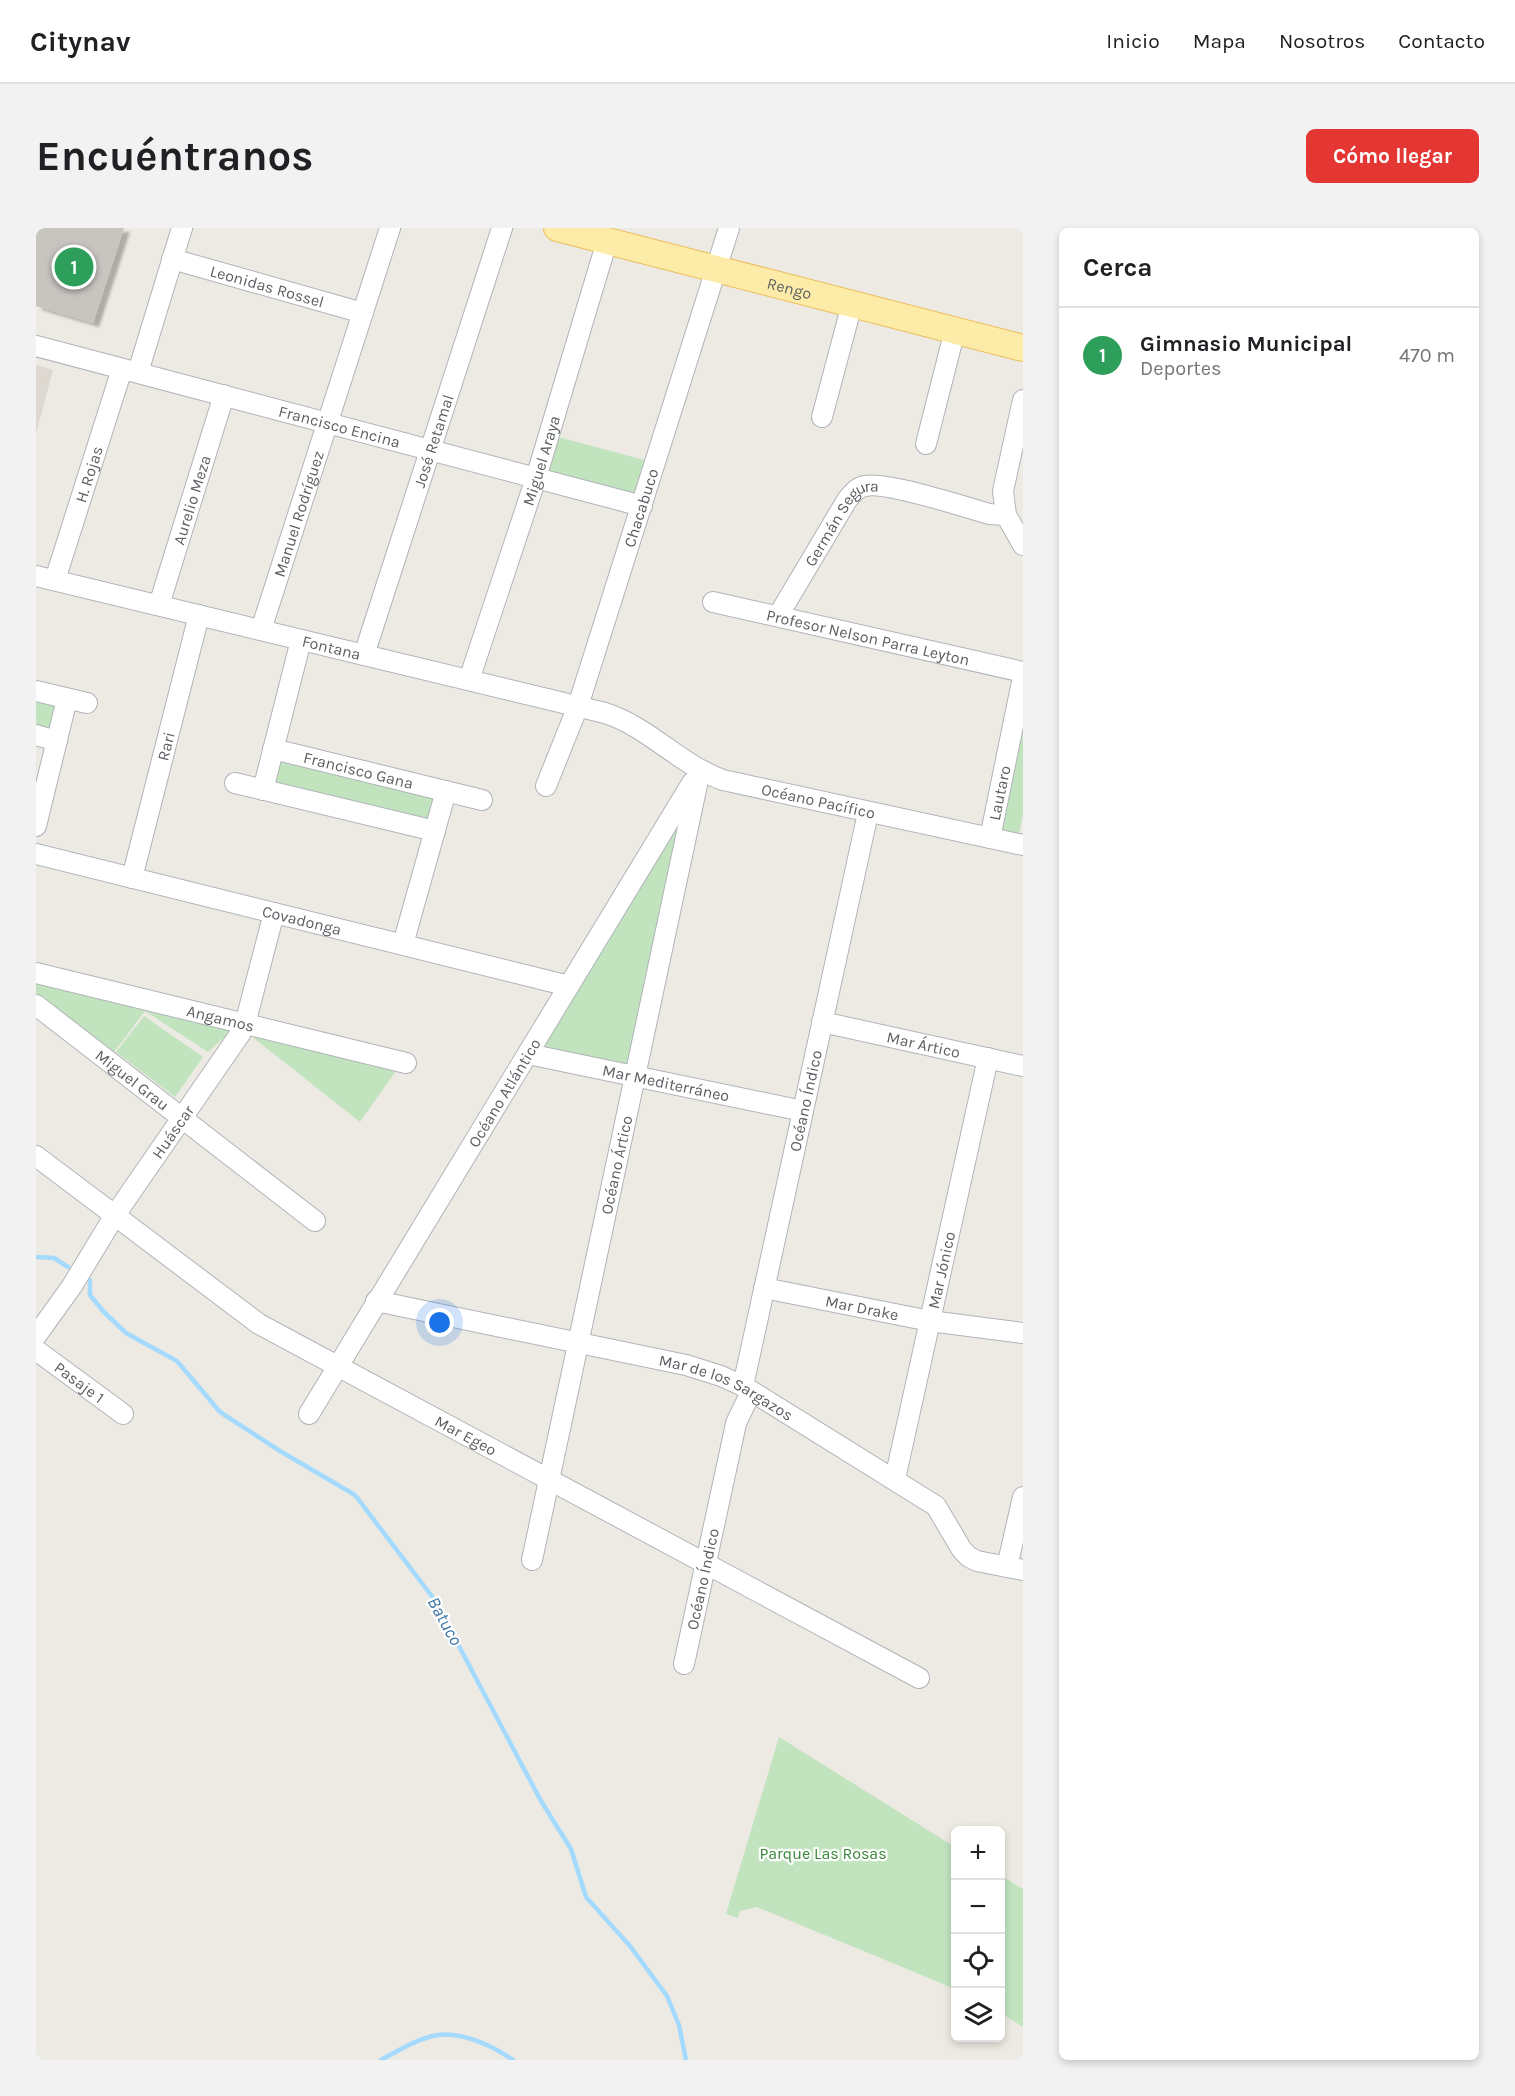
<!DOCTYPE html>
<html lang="es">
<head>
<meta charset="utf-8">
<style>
  :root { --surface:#fff; --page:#f2f2f2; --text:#202124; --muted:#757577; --line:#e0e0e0; --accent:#e43632 }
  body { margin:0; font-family:Karla,sans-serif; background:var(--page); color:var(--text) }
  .controls { position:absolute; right:18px; bottom:18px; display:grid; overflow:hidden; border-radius:9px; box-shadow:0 3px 9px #0003 }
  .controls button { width:54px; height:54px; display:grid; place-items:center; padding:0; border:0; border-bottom:2px solid var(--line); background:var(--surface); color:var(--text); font:30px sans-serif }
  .you { position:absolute; left:404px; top:1095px; width:21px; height:21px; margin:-15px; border:4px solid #fff; border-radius:50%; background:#1a73e8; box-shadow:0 0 0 9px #1a73e833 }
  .badge { display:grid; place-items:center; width:39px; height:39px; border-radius:50%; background:var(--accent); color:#fff; font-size:20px; font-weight:700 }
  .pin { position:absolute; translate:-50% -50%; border:3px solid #fff; box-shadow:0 2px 6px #0006 }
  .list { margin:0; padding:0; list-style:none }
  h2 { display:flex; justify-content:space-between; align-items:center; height:78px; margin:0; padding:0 24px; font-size:26px }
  h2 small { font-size:20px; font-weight:400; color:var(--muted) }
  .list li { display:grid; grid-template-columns:39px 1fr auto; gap:18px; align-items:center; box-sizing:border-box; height:96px; padding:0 24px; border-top:2px solid var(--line) }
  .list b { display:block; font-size:22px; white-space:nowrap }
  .list p { margin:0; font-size:20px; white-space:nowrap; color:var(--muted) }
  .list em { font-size:20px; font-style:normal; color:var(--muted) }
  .icon { flex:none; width:33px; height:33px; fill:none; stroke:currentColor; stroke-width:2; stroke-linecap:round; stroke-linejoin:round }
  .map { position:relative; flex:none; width:987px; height:1832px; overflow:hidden; border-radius:9px }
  header { display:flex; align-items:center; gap:36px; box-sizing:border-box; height:84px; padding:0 30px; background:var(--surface); border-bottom:2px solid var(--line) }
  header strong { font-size:28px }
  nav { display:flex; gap:33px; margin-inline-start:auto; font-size:21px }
  .intro { display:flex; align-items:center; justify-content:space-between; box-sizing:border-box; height:144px; padding:0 36px }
  h1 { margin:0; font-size:42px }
  .button { padding:15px 27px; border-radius:9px; background:var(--accent); color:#fff; font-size:21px; font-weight:700 }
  main { display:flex; gap:36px; padding:0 36px }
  aside { flex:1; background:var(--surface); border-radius:9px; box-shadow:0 3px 9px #0003 }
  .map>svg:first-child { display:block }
  .education { fill:#ddd9d1 }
  .green { fill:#c1e4bf }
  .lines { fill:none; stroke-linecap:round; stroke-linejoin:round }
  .stream { stroke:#a3dafd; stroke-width:4.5 }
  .building { fill:#c8c5c0; filter:url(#shadow) }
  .minor-casing { stroke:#b0b4b8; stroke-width:22 }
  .major-casing { stroke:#edbd5b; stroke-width:28 }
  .minor { stroke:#fff; stroke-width:20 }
  .major { stroke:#fdeba8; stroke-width:26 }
  .labels { text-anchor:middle; stroke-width:4.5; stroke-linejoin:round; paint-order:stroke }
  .street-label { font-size:16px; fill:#5b5f63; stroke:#fff }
  .park-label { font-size:16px; fill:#388538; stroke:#fff }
  .water-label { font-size:18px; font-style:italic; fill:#3e76a6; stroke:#fff }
</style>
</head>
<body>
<header>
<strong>Citynav</strong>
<nav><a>Inicio</a><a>Mapa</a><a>Nosotros</a><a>Contacto</a></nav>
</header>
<div class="intro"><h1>Encuéntranos</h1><a class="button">Cómo llegar</a></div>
<main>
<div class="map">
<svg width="987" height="1832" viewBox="0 0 987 1832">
  <defs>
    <filter id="shadow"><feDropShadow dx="6" dy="4" stdDeviation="1.5" flood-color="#0004"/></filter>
  </defs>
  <rect width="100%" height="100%" fill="#edeae3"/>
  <!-- education -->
  <path class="education" d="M0 137 17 142 0 206Z"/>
  <!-- green -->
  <g class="green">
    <path d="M522 209 612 233 601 270 509 244Z"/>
    <path d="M0 469 25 475 17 506 0 502Z"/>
    <path d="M987 482V587L983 606 963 602Z"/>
    <path d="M241 529 402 566 393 596 233 555Z"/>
    <path d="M654 566 595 843 503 820Z"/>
    <path d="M0 749 201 798 172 824 109 783 75 828 0 770Z"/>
    <path d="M108 788 167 829 139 869 80 824Z"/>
    <path d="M214 807 362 840 324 894Z"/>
    <path d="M743 1509 919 1619V1761L721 1679 704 1683 702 1690 690 1686Z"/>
    <path d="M964 1647 987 1661V1799L965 1785Z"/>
  </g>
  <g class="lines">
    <!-- stream -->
    <g class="stream">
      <path d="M0 1029 18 1030 32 1039"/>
      <path d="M54 1052V1067L67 1083 90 1105 141 1133 184 1184 244 1223 319 1267 398 1371 505 1573 535 1621 550 1669 594 1718 631 1768 643 1797 650 1832"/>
      <path d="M345 1832C362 1823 382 1810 402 1807 427 1804 457 1818 477 1832"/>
    </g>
  </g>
  <!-- building -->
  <path class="building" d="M0 0H88L57 95 0 78Z"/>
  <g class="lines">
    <!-- minor casing -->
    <g class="minor-casing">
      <g id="minor">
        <path id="s1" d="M136 31 327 85"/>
        <path id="s2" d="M0 118 606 278"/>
        <path d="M102 144 146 0"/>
        <path d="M987 172 967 263 970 287 987 317"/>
        <path d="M786 189 816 76"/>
        <path d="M890 216 919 102"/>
        <path id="s3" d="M0 348 569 485C613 499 644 537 687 552L987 617"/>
        <path id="s4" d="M19 352 86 141"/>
        <path id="s5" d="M677 374 987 444"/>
        <path id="s6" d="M123 377 188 167"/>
        <path id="s7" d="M742 388 811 272C816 266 821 259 829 258 848 253 930 279 953 286L970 287"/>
        <path id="s8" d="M225 402 354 0"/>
        <path id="s9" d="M328 427 466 0"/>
        <path id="s10" d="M433 452 500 250 571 13"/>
        <path d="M0 463 51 475"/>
        <path d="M0 507 21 513"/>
        <path id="s11" d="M237 521 446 572"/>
        <path d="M199 555 399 603"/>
        <path id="s12" d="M510 558 542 478 693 0"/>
        <path d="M227 562 265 412"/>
        <path d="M0 598 31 471"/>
        <path id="s13" d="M954 610 987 449"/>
        <path id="s14" d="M0 626 533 758"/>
        <path id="s15" d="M96 650 163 387"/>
        <path d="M367 716 410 563"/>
        <path id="s16" d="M0 745 370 835"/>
        <path id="s17" d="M0 777 279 993"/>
        <path id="s18" d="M786 794 987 838"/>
        <path id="s19" d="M492 826 767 883"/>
        <path id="s20" d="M0 928 223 1096 883 1450"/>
        <path id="s21" d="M728 1060 894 1093 987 1105"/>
        <path id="s22" d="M340 1073 650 1137 685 1148 707 1158 900 1278 926 1322 933 1329 941 1333 987 1342"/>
        <path id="s23" d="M0 1108 36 1058 79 987 204 806 209 796 238 685"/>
        <path id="s24" d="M0 1122 87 1186"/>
        <path id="s25" d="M707 1158 832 585"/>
        <path id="s26" d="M273 1186 656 555"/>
        <path id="s27" d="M859 1251 952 830"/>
        <path id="s28" d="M496 1332 664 543"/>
        <path d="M971 1339 987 1269"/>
        <path id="s29" d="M648 1436 698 1205 700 1195 715 1164"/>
      </g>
    </g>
    <!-- major casing -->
    <g class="major-casing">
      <g id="major">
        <path id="s30" d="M521 0 987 120"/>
      </g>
    </g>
    <!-- minor -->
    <use href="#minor" class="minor"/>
    <!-- major -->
    <use href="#major" class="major"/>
  </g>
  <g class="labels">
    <!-- street labels -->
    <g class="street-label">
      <text dy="6" stroke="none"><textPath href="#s1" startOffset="99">Leonidas Rossel</textPath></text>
      <text dy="6" stroke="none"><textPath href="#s30" startOffset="240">Rengo</textPath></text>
      <text dy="6" stroke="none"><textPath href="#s2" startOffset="314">Francisco Encina</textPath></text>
      <text dy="6" stroke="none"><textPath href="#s9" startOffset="225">José Retamal</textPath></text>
      <text dy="6" stroke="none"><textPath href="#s10" startOffset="231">Miguel Araya</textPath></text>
      <text dy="6" stroke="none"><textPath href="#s4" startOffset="111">H. Rojas</textPath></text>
      <text dy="6" stroke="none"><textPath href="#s6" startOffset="110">Aurelio Meza</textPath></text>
      <text dy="6" stroke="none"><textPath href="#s12" startOffset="294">Chacabuco</textPath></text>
      <text dy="6" stroke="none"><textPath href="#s8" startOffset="122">Manuel Rodríguez</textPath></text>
      <text dy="6" stroke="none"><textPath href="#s7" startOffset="116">Germán Segura</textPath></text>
      <text dy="6" stroke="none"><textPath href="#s5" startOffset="159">Profesor Nelson Parra Leyton</textPath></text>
      <text dy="6" stroke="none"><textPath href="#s3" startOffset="304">Fontana</textPath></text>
      <text dy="6" stroke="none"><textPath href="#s15" startOffset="136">Rari</textPath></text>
      <text dy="6" stroke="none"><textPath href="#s11" startOffset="88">Francisco Gana</textPath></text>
      <text dy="6" stroke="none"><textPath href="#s13" startOffset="46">Lautaro</textPath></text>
      <text dy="6" stroke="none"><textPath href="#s3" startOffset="819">Océano Pacífico</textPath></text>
      <text dy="6" stroke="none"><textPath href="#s14" startOffset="274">Covadonga</textPath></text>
      <text dy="6" stroke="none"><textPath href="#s16" startOffset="190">Angamos</textPath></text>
      <text dy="6" stroke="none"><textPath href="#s18" startOffset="104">Mar Ártico</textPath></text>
      <text dy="6" stroke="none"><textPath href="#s17" startOffset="122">Miguel Grau</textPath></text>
      <text dy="6" stroke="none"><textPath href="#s19" startOffset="141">Mar Mediterráneo</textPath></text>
      <text dy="6" stroke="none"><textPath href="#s26" startOffset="376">Océano Atlántico</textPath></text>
      <text dy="6" stroke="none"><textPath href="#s25" startOffset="292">Océano Índico</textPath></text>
      <text dy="6" stroke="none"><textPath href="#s23" startOffset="246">Huáscar</textPath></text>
      <text dy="6" stroke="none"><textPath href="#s28" startOffset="404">Océano Ártico</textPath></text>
      <text dy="6" stroke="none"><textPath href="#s27" startOffset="214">Mar Jónico</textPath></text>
      <text dy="6" stroke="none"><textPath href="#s21" startOffset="100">Mar Drake</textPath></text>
      <text dy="6" stroke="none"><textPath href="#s24" startOffset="54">Pasaje 1</textPath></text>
      <text dy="6" stroke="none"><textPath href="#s22" startOffset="362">Mar de los Sargazos</textPath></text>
      <text dy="6" stroke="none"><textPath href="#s20" startOffset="514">Mar Egeo</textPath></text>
      <text dy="6" stroke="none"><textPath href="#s29" startOffset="87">Océano Índico</textPath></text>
    </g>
    <!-- park labels -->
    <g class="park-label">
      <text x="787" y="1631">Parque Las Rosas</text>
    </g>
    <!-- water labels -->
    <g class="water-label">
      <text transform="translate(409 1393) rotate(61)" y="6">Batuco</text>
    </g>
  </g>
</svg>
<div class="controls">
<button>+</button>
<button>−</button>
<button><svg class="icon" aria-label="locate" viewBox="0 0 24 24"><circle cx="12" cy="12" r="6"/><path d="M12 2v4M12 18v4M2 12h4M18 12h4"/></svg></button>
<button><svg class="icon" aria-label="layers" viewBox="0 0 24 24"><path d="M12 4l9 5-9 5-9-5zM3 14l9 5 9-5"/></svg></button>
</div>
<div class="you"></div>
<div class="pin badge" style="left:38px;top:39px;background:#2e9e5b">1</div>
</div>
<aside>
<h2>Cerca<small></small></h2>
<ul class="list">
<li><span class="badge" style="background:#2e9e5b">1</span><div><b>Gimnasio Municipal</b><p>Deportes</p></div><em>470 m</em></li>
</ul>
</aside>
</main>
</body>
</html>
